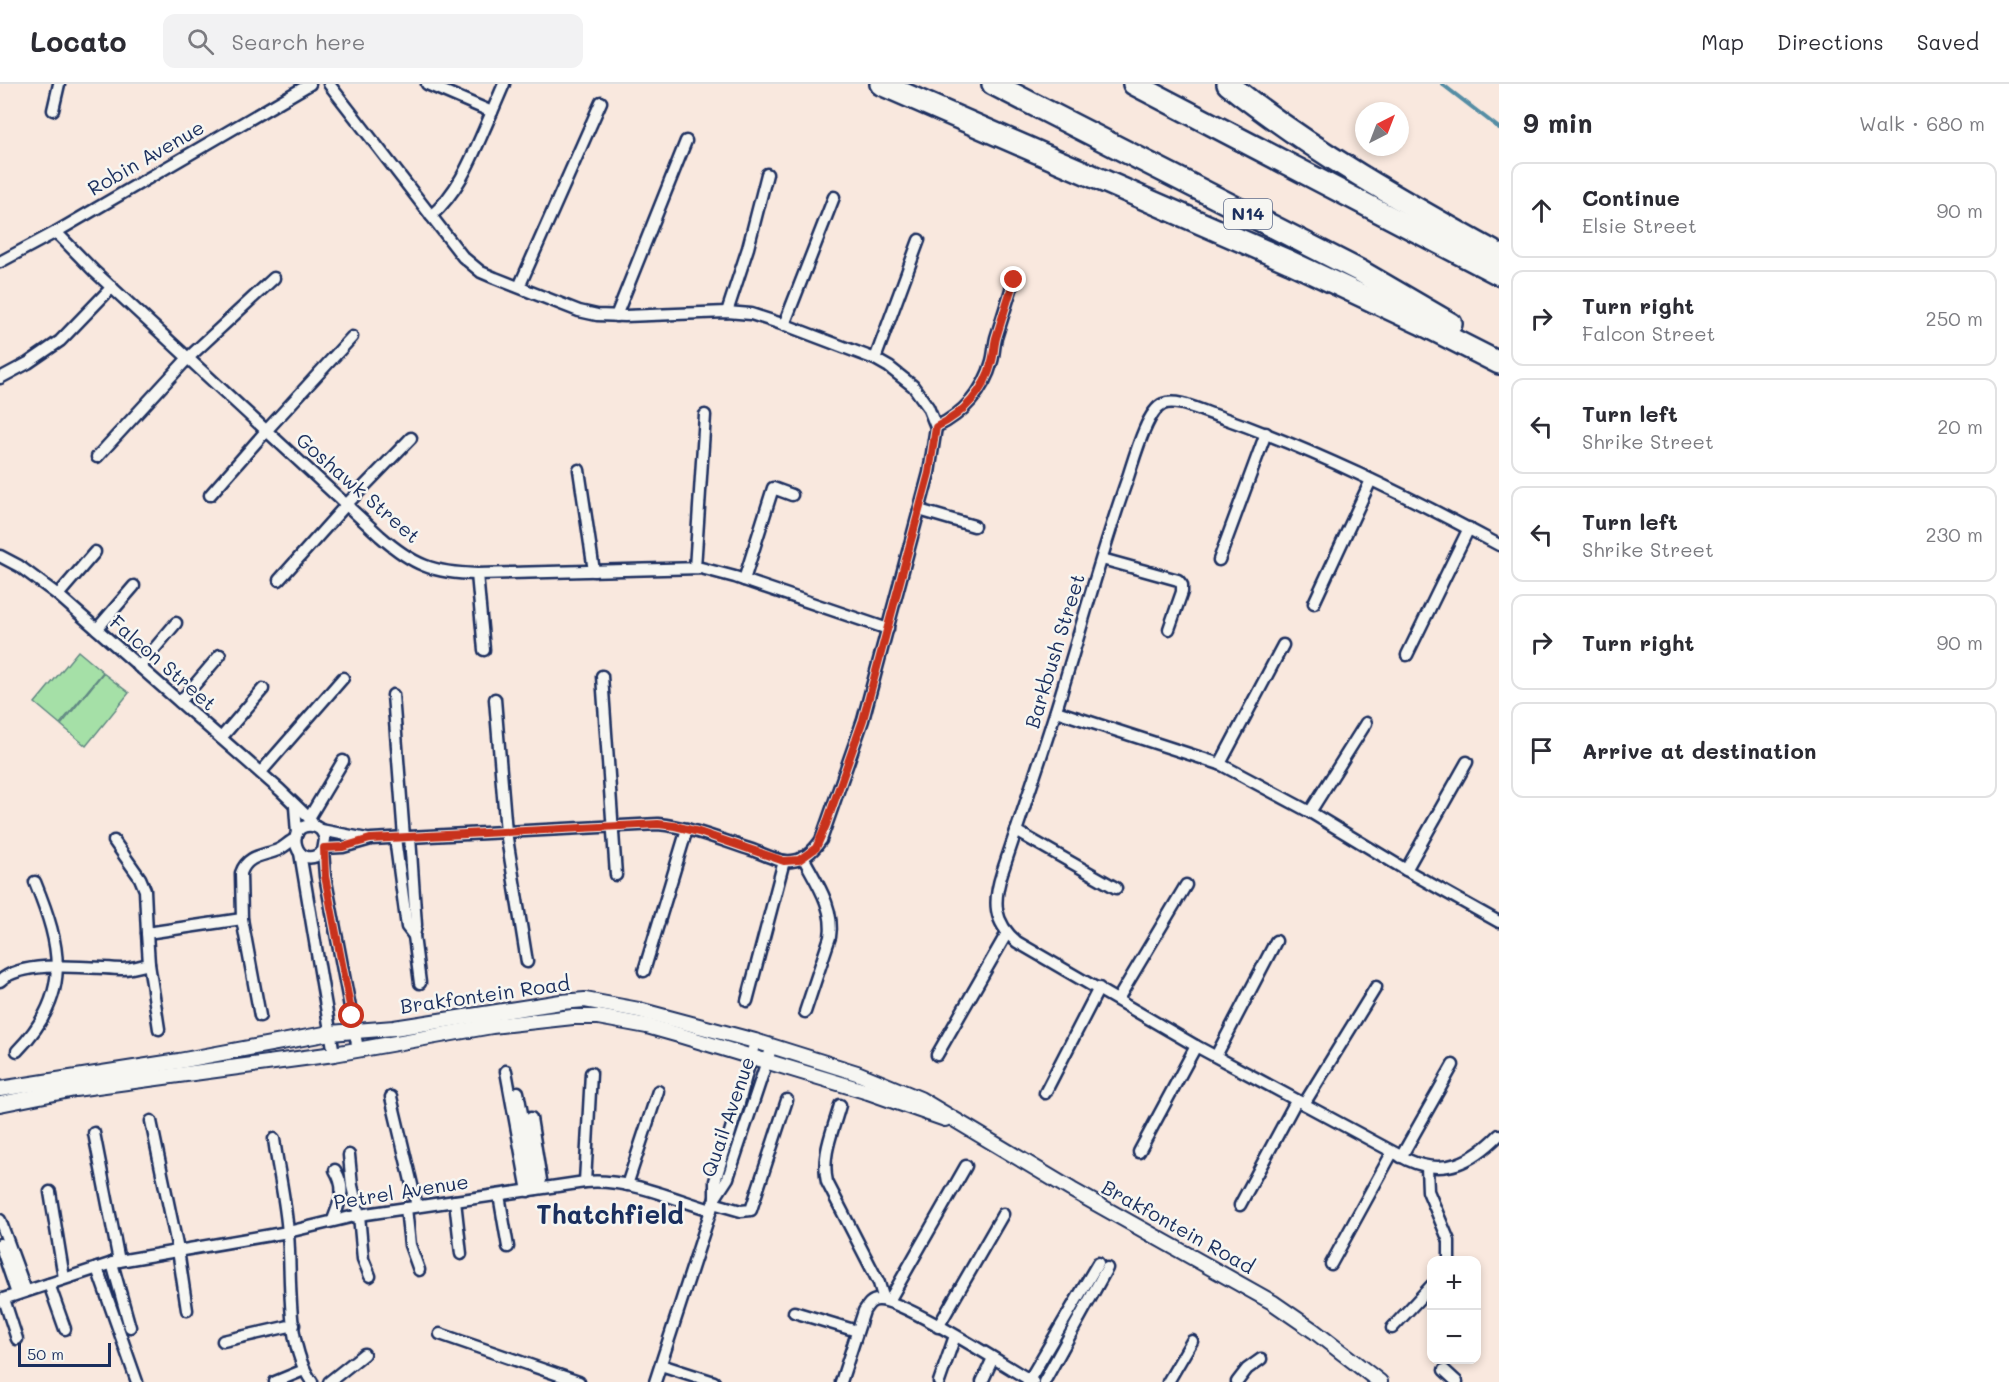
<!DOCTYPE html>
<html lang="en">
<head>
<meta charset="utf-8">
<style>
  :root { --surface:#fff; --page:#f2f2f3; --text:#2b2b33; --muted:#7c7c81; --line:#e1e1e2 }
  body { margin:0; font-family:Mali,sans-serif; background:var(--page); color:var(--text) }
  .controls { position:absolute; right:18px; bottom:18px; display:grid; overflow:hidden; border-radius:12px; box-shadow:0 3px 9px #0003 }
  .controls button { width:54px; height:54px; display:grid; place-items:center; padding:0; border:0; border-bottom:2px solid var(--line); background:var(--surface); color:var(--text); font:30px sans-serif }
  .compass { position:absolute; left:1355px; top:18px; width:54px; height:54px; border-radius:50%; background:var(--surface); box-shadow:0 3px 9px #0003; rotate:42deg }
  .scale { position:absolute; left:18px; bottom:15px; width:93px; box-sizing:border-box; padding-left:6px; border:3px solid #1b2f5e; border-top:0; font-size:16px; line-height:21px; white-space:nowrap; color:#1b2f5e; -webkit-text-stroke:4px #f6f6f2; paint-order:stroke }
  .stop { position:absolute; width:18px; height:18px; margin:-14px; border:4px solid #c8321e; border-radius:50%; background:#fff }
  .stop.end { background:#c8321e; border-color:#fff; box-shadow:0 2px 6px #0008 }
  .list { margin:0; padding:0; list-style:none }
  h2 { display:flex; justify-content:space-between; align-items:center; height:78px; margin:0; padding:0 24px; font-size:26px }
  h2 small { font-size:20px; font-weight:400; color:var(--muted) }
  .list li { display:grid; grid-template-columns:39px 1fr auto; gap:18px; align-items:center; box-sizing:border-box; height:96px; margin:0 12px 12px; padding:0 12px; border:2px solid var(--line); border-radius:12px }
  .list b { display:block; font-size:22px; white-space:nowrap }
  .list p { margin:0; font-size:20px; white-space:nowrap; color:var(--muted) }
  .list em { font-size:20px; font-style:normal; color:var(--muted) }
  .icon { flex:none; width:33px; height:33px; fill:none; stroke:currentColor; stroke-width:2; stroke-linecap:round; stroke-linejoin:round }
  .map { position:relative; flex:none; width:1499px; height:1298px; overflow:hidden }
  header { display:flex; align-items:center; gap:36px; box-sizing:border-box; height:84px; padding:0 30px; background:var(--surface); border-bottom:2px solid var(--line) }
  header strong { font-size:28px }
  nav { display:flex; gap:33px; margin-inline-start:auto; font-size:21px }
  .search { width:420px; height:54px; background:var(--page); display:flex; align-items:center; gap:15px; box-sizing:border-box; padding:0 21px; border-radius:12px; color:var(--muted); font-size:22px }
  main { display:flex }
  aside { flex:1; background:var(--surface) }
  .map>svg:first-child { display:block }
  .green { fill:#a5e0a7; stroke:#608882; stroke-width:1.5 }
  .lines { fill:none; stroke-linecap:round; stroke-linejoin:round }
  .stream { stroke:#558da4; stroke-width:4 }
  .minor-casing { stroke:#1b2f5e; stroke-width:15 }
  .tertiary-casing { stroke:#1b2f5e; stroke-width:18 }
  .motorway-casing { stroke:#1b2f5e; stroke-width:26 }
  .minor { stroke:#f6f6f2; stroke-width:10 }
  .tertiary { stroke:#f6f6f2; stroke-width:14 }
  .motorway { stroke:#f6f6f2; stroke-width:21 }
  .route { stroke:#c8321e; stroke-width:8 }
  .labels { text-anchor:middle; stroke-width:5; stroke-linejoin:round; paint-order:stroke }
  .shield { fill:#f6f6f2; stroke:#5d6b8a; stroke-width:1.5 }
  .shield-label { font-size:18px; font-weight:bold; fill:#1b2f5e }
  .street-label { font-size:20px; fill:#1b2f5e; stroke:#f6f6f2 }
  .district-label { font-size:26px; font-weight:bold; fill:#1b2f5e; stroke:#f6f6f2 }
</style>
</head>
<body>
<header>
<strong>Locato</strong>
<div class="search"><svg class="icon" aria-label="search" viewBox="0 0 24 24"><circle cx="10" cy="10" r="6"/><path d="M15 15l6 6"/></svg>Search here</div>
<nav><a>Map</a><a>Directions</a><a>Saved</a></nav>
</header>
<main>
<div class="map">
<svg width="1499" height="1298" viewBox="0 0 1499 1298">
  <rect width="100%" height="100%" fill="#f9e8de"/>
  <filter id="ink" filterUnits="userSpaceOnUse"><feTurbulence type="fractalNoise" baseFrequency=".0167" numOctaves="2"/><feDisplacementMap in="SourceGraphic" scale="12" xChannelSelector="R" yChannelSelector="G"/><feConvolveMatrix kernelMatrix="1 2 1 2 8 2 1 2 1" color-interpolation-filters="sRGB"/></filter>
  <g filter="url(#ink)">
    <!-- green -->
    <g class="green">
      <path d="M78 567 103 588 60 640 35 619Z"/>
      <path d="M103 589 129 609 86 662 61 641Z"/>
    </g>
    <g class="lines">
      <!-- stream -->
      <path class="stream" d="M1442 0 1499 44"/>
      <!-- minor casing -->
      <g class="minor-casing">
        <g id="minor">
          <path d="M427 0 492 28 504 0"/>
          <path d="M53 26 59 0"/>
          <path d="M431 132C463 103 474 67 492 28"/>
          <path d="M56 148 94 187 380 452C413 481 433 489 477 490L701 484 735 493 888 545"/>
          <path d="M0 178 56 148 310 0"/>
          <path d="M519 203 601 18"/>
          <path d="M727 228 748 164 767 90"/>
          <path d="M616 232 686 57"/>
          <path d="M784 241 834 113"/>
          <path d="M875 275 919 156"/>
          <path d="M0 294 28 279 60 257 112 203"/>
          <path d="M936 343C963 330 984 307 992 277 994 270 994 262 996 254 1002 235 1008 215 1014 196"/>
          <path d="M97 373 188 274 274 194"/>
          <path d="M579 386 594 487"/>
          <path d="M210 411 266 347 352 253"/>
          <path d="M919 426 974 442"/>
          <path d="M1499 461C1408 412 1313 365 1215 331 1201 327 1177 314 1163 320 1146 327 1133 379 1127 396 1100 472 1080 550 1056 626 1039 680 1020 735 1002 789 993 817 993 838 1017 858L1196 962 1408 1076C1445 1093 1473 1077 1499 1051"/>
          <path d="M0 472 19 482 58 511 280 706 309 734 314 742"/>
          <path d="M1102 475 1178 496 1182 501V508L1169 545"/>
          <path d="M1219 476 1266 349"/>
          <path d="M695 484 705 331"/>
          <path d="M477 490 484 566"/>
          <path d="M279 496 346 421 411 354"/>
          <path d="M744 496 773 404 792 411"/>
          <path d="M58 511 95 468"/>
          <path d="M1314 519 1371 396"/>
          <path d="M97 545 134 502"/>
          <path d="M1407 571 1469 444"/>
          <path d="M139 583 176 539"/>
          <path d="M602 592 616 791"/>
          <path d="M393 611 404 753"/>
          <path d="M495 615 506 748 527 878"/>
          <path d="M180 618 220 571"/>
          <path d="M1056 627 1220 680 1310 728 1406 786 1499 838"/>
          <path d="M221 654 263 605"/>
          <path d="M1220 680 1283 561"/>
          <path d="M261 688 343 594"/>
          <path d="M295 722 297 750"/>
          <path d="M1310 728 1366 639"/>
          <path d="M309 734 343 677"/>
          <path d="M321 746 367 755"/>
          <path d="M1016 747 1116 804"/>
          <path d="M410 753 416 841 414 852 420 899"/>
          <path d="M395 754 407 843 414 852"/>
          <path d="M114 757 140 794 145 806 147 849"/>
          <path d="M324 764 343 763 371 755 658 740C690 743 721 756 752 766 764 770 779 779 792 777 805 776 814 766 821 756L863 636 929 389 936 343 928 323 913 302 889 283 875 275 788 242 751 230 727 228 625 232 597 231 579 227 495 194 481 188 463 173 329 0"/>
          <path d="M323 767C297 791 282 739 312 742 320 743 323 748 325 755L323 767 325 792 358 965"/>
          <path d="M300 769 334 970"/>
          <path d="M803 773C816 798 835 824 830 853L805 928"/>
          <path d="M1406 786 1467 678"/>
          <path d="M644 887 687 745"/>
          <path d="M0 897C23 875 91 884 122 885 131 885 140 882 149 880"/>
          <path d="M1118 915 1186 801"/>
          <path d="M747 917 784 777"/>
          <path d="M260 932 242 835 241 789C247 771 263 772 278 766 284 763 289 758 295 755"/>
          <path d="M159 945 149 880 147 849 242 835"/>
          <path d="M17 967C72 911 62 864 35 798"/>
          <path d="M937 971 1007 849"/>
          <path d="M1216 972 1276 857"/>
          <path d="M506 987 528 1107"/>
          <path d="M518 1008 536 1105"/>
          <path d="M1045 1009 1099 904"/>
          <path d="M391 1013 417 1122"/>
          <path d="M1304 1020 1376 903"/>
          <path d="M840 1021C833 1047 821 1071 827 1098L879 1199 884 1216"/>
          <path d="M531 1034 541 1096"/>
          <path d="M151 1037 178 1166 187 1226"/>
          <path d="M94 1049 119 1177"/>
          <path d="M274 1055C278 1086 286 1118 288 1150 292 1195 285 1261 312 1298"/>
          <path d="M1139 1068 1196 962"/>
          <path d="M349 1071 352 1102 359 1131 363 1175 370 1192"/>
          <path d="M1401 1073 1453 981"/>
          <path d="M1427 1083 1428 1107 1449 1157V1176"/>
          <path d="M585 1098 591 989"/>
          <path d="M627 1101 658 1007"/>
          <path d="M50 1108 64 1194"/>
          <path d="M499 1111 508 1163"/>
          <path d="M715 1114V1097L739 1019 755 957"/>
          <path d="M455 1117 461 1170"/>
          <path d="M713 1119 741 1127 751 1126 787 1016"/>
          <path d="M1240 1121 1296 1017"/>
          <path d="M406 1124 410 1161 419 1186"/>
          <path d="M0 1136 26 1207"/>
          <path d="M333 1136C340 1116 347 1106 335 1086"/>
          <path d="M0 1160 17 1210"/>
          <path d="M112 1179 130 1243"/>
          <path d="M1331 1180 1392 1069"/>
          <path d="M97 1184 137 1298"/>
          <path d="M49 1200 65 1245"/>
          <path d="M4 1215 17 1255"/>
          <path d="M0 1216 119 1177 288 1148 359 1131 585 1098C628 1094 671 1114 711 1126"/>
          <path d="M889 1217 966 1082"/>
          <path d="M794 1228 857 1247"/>
          <path d="M938 1243 1003 1130"/>
          <path d="M1392 1244 1432 1201"/>
          <path d="M440 1250 579 1298"/>
          <path d="M223 1257 294 1241"/>
          <path d="M661 1281 714 1298"/>
          <path d="M1444 1286 1457 1298"/>
          <path d="M275 1298 304 1286"/>
          <path d="M329 1298 364 1270"/>
          <path d="M655 1298 711 1126 715 1114 728 1094 772 962"/>
          <path d="M841 1298 864 1227C868 1221 871 1216 878 1216 901 1214 1007 1283 1033 1298"/>
          <path d="M939 1298 955 1252"/>
          <path d="M982 1298 993 1274"/>
          <path d="M1028 1298 1098 1179"/>
          <path d="M1044 1298 1107 1184"/>
          <path d="M1168 1298 1192 1257"/>
          <path d="M1237 1298 1247 1285 1261 1275"/>
        </g>
      </g>
      <!-- tertiary casing -->
      <g class="tertiary-casing">
        <g id="tertiary">
          <path d="M0 1005 179 977 330 949 394 944 561 918 585 916 639 926 755 957 857 989 920 1015 1072 1106 1272 1218 1314 1247 1380 1298"/>
          <path d="M0 1020 75 1005 334 970 492 942 573 933H598L647 942 679 951 868 1008 945 1035"/>
        </g>
      </g>
      <!-- motorway casing -->
      <g class="motorway-casing">
        <g id="motorway">
          <path d="M881 0 1290 178 1420 239 1499 279"/>
          <path d="M993 0 1360 187 1451 240"/>
          <path d="M1134 0 1499 190"/>
          <path d="M1228 0C1312 67 1405 119 1499 171"/>
        </g>
      </g>
      <!-- minor -->
      <use href="#minor" class="minor"/>
      <!-- tertiary -->
      <use href="#tertiary" class="tertiary"/>
      <!-- motorway -->
      <use href="#motorway" class="motorway"/>
    </g>
  </g>
  <g class="lines" filter="url(#ink)">
    <!-- route -->
    <path class="route" d="M352 932 325 792 324 764 343 763 370 755 658 740 675 742 699 748 784 777 799 776 816 764 826 741 863 636 929 389 936 343C963 330 985 307 992 277 994 270 994 262 996 254 1002 235 1008 215 1014 196"/>
  </g>
  <g class="labels">
    <!-- shield labels -->
    <rect class="shield" x="1224" y="115" width="48" height="30" rx="4.5"/>
    <g class="shield-label">
      <text x="1248" y="136">N14</text>
    </g>
    <!-- street labels -->
    <g class="street-label">
      <text transform="translate(146 74) rotate(-30)" y="7">Robin Avenue</text>
      <text transform="translate(358 404) rotate(41)" y="7">Goshawk Street</text>
      <text transform="translate(1055 567) rotate(-73)" y="7">Barkbush Street</text>
      <text transform="translate(163 579) rotate(41)" y="7">Falcon Street</text>
      <text transform="translate(485 911) rotate(-8)" y="7">Brakfontein Road</text>
      <text transform="translate(728 1033) rotate(-71)" y="7">Quail Avenue</text>
      <text transform="translate(401 1108) rotate(-9)" y="7">Petrel Avenue</text>
      <text transform="translate(1178 1143) rotate(29)" y="7">Brakfontein Road</text>
    </g>
    <!-- district labels -->
    <g class="district-label">
      <text x="610" y="1140">Thatchfield</text>
    </g>
  </g>
</svg>
<div class="controls">
<button>+</button>
<button>−</button>
</div>
<svg class="compass" viewBox="-18 -18 36 36"><path d="M0-13l5 13h-10z" fill="#e53935"/><path d="M0 13l5-13h-10z" fill="#7c7c81"/></svg>
<div class="scale">50 m</div>
<div class="stop" style="left:352px;top:932px"></div>
<div class="stop end" style="left:1014px;top:196px"></div>
</div>
<aside>
<h2>9 min<small>Walk · 680 m</small></h2>
<ul class="list">
<li><svg class="icon" aria-label="ahead" viewBox="0 0 24 24"><path d="M12 20V5M6 11l6-6 6 6"/></svg><div><b>Continue</b><p>Elsie Street</p></div><em>90 m</em></li>
<li><svg class="icon" aria-label="right" viewBox="0 0 24 24"><path d="M7 20v-9h11M14 6l5 5-5 5"/></svg><div><b>Turn right</b><p>Falcon Street</p></div><em>250 m</em></li>
<li><svg class="icon" aria-label="left" viewBox="0 0 24 24"><path d="M17 20v-9H6M10 6l-5 5 5 5"/></svg><div><b>Turn left</b><p>Shrike Street</p></div><em>20 m</em></li>
<li><svg class="icon" aria-label="left" viewBox="0 0 24 24"><path d="M17 20v-9H6M10 6l-5 5 5 5"/></svg><div><b>Turn left</b><p>Shrike Street</p></div><em>230 m</em></li>
<li><svg class="icon" aria-label="right" viewBox="0 0 24 24"><path d="M7 20v-9h11M14 6l5 5-5 5"/></svg><div><b>Turn right</b></div><em>90 m</em></li>
<li><svg class="icon" aria-label="arrive" viewBox="0 0 24 24"><path d="M6 21V4h12l-3 4 3 4H6"/></svg><div><b>Arrive at destination</b></div></li>
</ul>
</aside>
</main>
</body>
</html>
